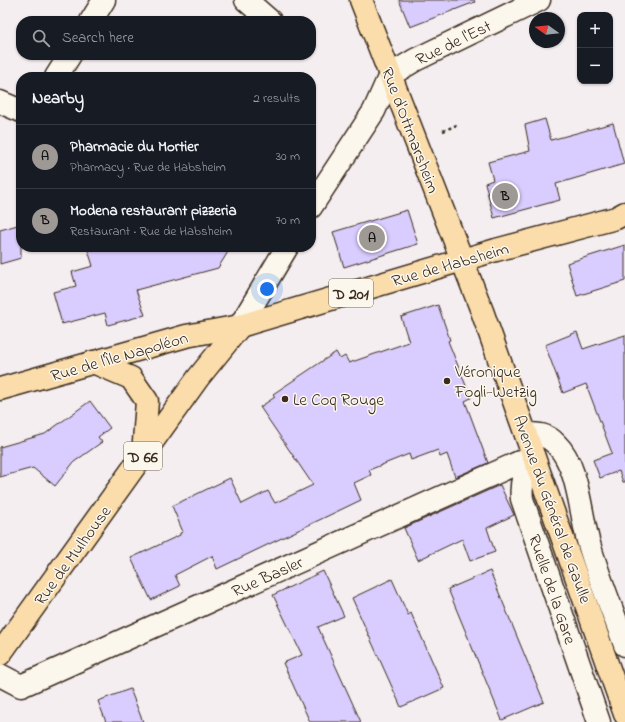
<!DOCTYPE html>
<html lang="en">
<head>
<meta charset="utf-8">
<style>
  :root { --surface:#171b24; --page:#242831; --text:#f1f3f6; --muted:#9ea1a6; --line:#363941; --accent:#9f9995 }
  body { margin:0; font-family:"Indie Flower",sans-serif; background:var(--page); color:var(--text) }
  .controls { position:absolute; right:12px; top:12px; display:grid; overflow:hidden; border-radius:8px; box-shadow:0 1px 3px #0004 }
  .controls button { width:36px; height:36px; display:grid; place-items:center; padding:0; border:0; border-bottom:1px solid var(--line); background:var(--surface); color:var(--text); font:20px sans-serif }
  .compass { position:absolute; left:529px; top:12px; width:36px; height:36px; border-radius:50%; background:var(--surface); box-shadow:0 1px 3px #0004; rotate:285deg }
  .you { position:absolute; left:267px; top:289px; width:14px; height:14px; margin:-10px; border:3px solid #fff; border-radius:50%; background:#1a73e8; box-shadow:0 0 0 6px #1a73e833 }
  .badge { display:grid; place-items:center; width:26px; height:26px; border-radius:50%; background:var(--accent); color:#111; font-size:13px; font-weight:700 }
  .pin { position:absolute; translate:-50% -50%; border:2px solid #fff; box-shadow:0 1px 4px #0006 }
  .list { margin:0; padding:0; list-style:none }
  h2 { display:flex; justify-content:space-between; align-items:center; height:52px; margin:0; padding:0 16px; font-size:17px }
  h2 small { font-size:13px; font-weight:400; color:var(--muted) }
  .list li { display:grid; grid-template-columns:26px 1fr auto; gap:12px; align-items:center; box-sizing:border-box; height:64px; padding:0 16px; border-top:1px solid var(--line) }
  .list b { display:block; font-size:15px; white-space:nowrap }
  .list p { margin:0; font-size:13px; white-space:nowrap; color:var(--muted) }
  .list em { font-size:13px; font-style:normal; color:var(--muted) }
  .icon { flex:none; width:22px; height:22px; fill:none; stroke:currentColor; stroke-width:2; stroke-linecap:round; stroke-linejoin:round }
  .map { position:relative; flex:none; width:625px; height:722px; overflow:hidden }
  .search { position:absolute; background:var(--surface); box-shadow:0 1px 3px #0004; left:16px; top:16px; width:300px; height:44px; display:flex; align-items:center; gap:10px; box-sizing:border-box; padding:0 14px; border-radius:16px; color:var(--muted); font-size:15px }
  .panel { position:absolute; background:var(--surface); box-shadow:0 1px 3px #0004; left:16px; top:72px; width:300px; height:180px; border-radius:16px }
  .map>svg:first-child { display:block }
  .building { fill:#d9ccfe; stroke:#3b2a1e }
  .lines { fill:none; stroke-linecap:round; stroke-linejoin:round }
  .minor-casing { stroke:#3b2a1e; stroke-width:25 }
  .major-casing { stroke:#3b2a1e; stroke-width:25 }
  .path { stroke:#3b2a1e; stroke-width:2.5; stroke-dasharray:3 3; stroke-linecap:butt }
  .minor { stroke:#fbf7ec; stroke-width:22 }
  .major { stroke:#faddab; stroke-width:22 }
  .poi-dot { fill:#3b2a1e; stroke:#fbf7ec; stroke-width:1.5 }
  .labels { text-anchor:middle; stroke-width:3; stroke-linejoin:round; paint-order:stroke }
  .shield { fill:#fbf7ec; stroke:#75685c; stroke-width:1 }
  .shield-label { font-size:16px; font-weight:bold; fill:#3b2a1e }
  .street-label { font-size:17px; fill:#3b2a1e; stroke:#fbf7ec }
  .poi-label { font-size:17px; fill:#3b2a1e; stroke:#fbf7ec; text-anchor:start }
</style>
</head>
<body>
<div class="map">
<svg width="625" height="722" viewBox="0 0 625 722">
  <rect width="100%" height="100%" fill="#f4eef0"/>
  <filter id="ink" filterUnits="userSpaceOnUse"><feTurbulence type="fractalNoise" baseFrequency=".025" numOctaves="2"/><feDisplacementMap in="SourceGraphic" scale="8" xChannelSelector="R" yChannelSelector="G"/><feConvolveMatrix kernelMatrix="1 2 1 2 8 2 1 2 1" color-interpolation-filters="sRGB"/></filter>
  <g filter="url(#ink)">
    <!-- building -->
    <g class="building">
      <path d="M399 0H474L475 2 410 27Z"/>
      <path d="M545 119 551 140 613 123 624 164 556 184 560 200 494 218 485 183 493 180 488 162 530 151 525 125Z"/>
      <path d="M407 210 418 244 344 267 333 232Z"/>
      <path d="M21 224V258L0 264V230Z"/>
      <path d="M625 245V281L577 296 567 263Z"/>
      <path d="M87 247H231L218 268 136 290 145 315 108 325 105 313 62 324 53 292 76 286 72 272 93 266Z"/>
      <path d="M438 305 450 340 448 341 471 398 465 401 488 463 455 477 447 454 440 457 438 450 411 460 409 454 369 470 371 475 354 483 361 500 217 569 212 556 175 575 180 586 151 600 131 558 180 535V533L183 532 172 506 230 478 242 504 268 491 275 503 313 485 260 407 275 397 273 394 336 352 340 359 345 356 349 363 409 342 401 317Z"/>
      <path d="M577 332 583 349 625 335V482H623L619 471 600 478 593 460 612 453 586 384 563 393 545 345Z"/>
      <path d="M90 401 110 428 98 437 102 442 74 462 55 486 33 468 0 477V447L45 434Z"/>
      <path d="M500 485 514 515 487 528 495 552 470 561 462 539 418 560 404 528Z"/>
      <path d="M323 571 344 616 318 627 361 722H310L283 663 302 655 273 595Z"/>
      <path d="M490 571 544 702 502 720 448 589Z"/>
      <path d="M392 579 408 615 411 613 444 688 401 707 352 598Z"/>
      <path d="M130 689 143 722H106L98 701Z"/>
    </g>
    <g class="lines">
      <!-- minor casing -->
      <g class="minor-casing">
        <g id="minor">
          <path d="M246 0 270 21"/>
          <path d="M91 21 104 0"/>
          <path d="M56 77 70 55"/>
          <path d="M0 102 21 111"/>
          <path d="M311 207 374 111 390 75 415 60 539 0"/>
          <path d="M240 326 287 247"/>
          <path d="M526 434C538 434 547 434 556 444 579 466 580 514 589 544 599 578 613 612 625 645"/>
          <path d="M533 456C525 471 520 481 522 499L599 722"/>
          <path d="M0 675 21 686 533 456"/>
        </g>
      </g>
      <!-- major casing -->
      <g class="major-casing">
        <g id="major">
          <path d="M361 0 482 311 625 714"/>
          <path d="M93 362 131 378 147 401 143 455"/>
          <path d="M0 389 186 336 240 326 496 250 616 218 625 213"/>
          <path d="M0 654 198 378 240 326"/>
        </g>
      </g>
      <!-- path -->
      <path class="path" d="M443 131 459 124"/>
      <!-- minor -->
      <use href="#minor" class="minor"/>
      <!-- major -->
      <use href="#major" class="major"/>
    </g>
  </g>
  <!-- markers -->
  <g class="poi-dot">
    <circle cx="447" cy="381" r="4"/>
    <circle cx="285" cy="399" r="4"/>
  </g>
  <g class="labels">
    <!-- shield labels -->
    <g class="shield">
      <rect x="329" y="279" width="44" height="28" rx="3"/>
      <rect x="124" y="442" width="38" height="28" rx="3"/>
    </g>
    <g class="shield-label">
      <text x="351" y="299">D 201</text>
      <text x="143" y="462">D 66</text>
    </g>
    <!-- street labels -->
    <g class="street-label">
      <text transform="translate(453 42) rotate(-26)" y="6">Rue de l'Est</text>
      <text transform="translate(411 130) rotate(69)" y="6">Rue d'Ottmarsheim</text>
      <text transform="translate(450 264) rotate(-16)" y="6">Rue de Habsheim</text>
      <text transform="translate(119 356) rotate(-16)" y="6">Rue de l'Île Napoléon</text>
      <text transform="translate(553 509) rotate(70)" y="6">Avenue du Général de Gaulle</text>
      <text transform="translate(72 555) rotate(-54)" y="6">Rue de Mulhouse</text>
      <text transform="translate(267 576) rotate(-24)" y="6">Rue Basler</text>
      <text transform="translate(553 589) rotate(71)" y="6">Ruelle de la Gare</text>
    </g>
    <!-- poi labels -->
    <g class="poi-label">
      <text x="455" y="377">Véronique<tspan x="455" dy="20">Fogli-Wetzig</tspan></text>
      <text x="293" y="405">Le Coq Rouge</text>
    </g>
  </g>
</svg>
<div class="controls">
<button>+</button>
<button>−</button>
</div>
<svg class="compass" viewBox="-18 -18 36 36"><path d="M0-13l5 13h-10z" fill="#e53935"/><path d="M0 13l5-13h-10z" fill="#9ea1a6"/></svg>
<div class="you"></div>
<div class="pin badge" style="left:372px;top:238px">A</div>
<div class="pin badge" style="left:505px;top:196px">B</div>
<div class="search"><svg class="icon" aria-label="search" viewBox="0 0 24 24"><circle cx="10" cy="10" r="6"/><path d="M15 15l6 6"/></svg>Search here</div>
<section class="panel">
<h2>Nearby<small>2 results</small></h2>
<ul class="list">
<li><span class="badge">A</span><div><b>Pharmacie du Mortier</b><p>Pharmacy · Rue de Habsheim</p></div><em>30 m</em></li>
<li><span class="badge">B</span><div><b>Modena restaurant pizzeria</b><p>Restaurant · Rue de Habsheim</p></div><em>70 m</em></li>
</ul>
</section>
</div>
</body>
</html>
